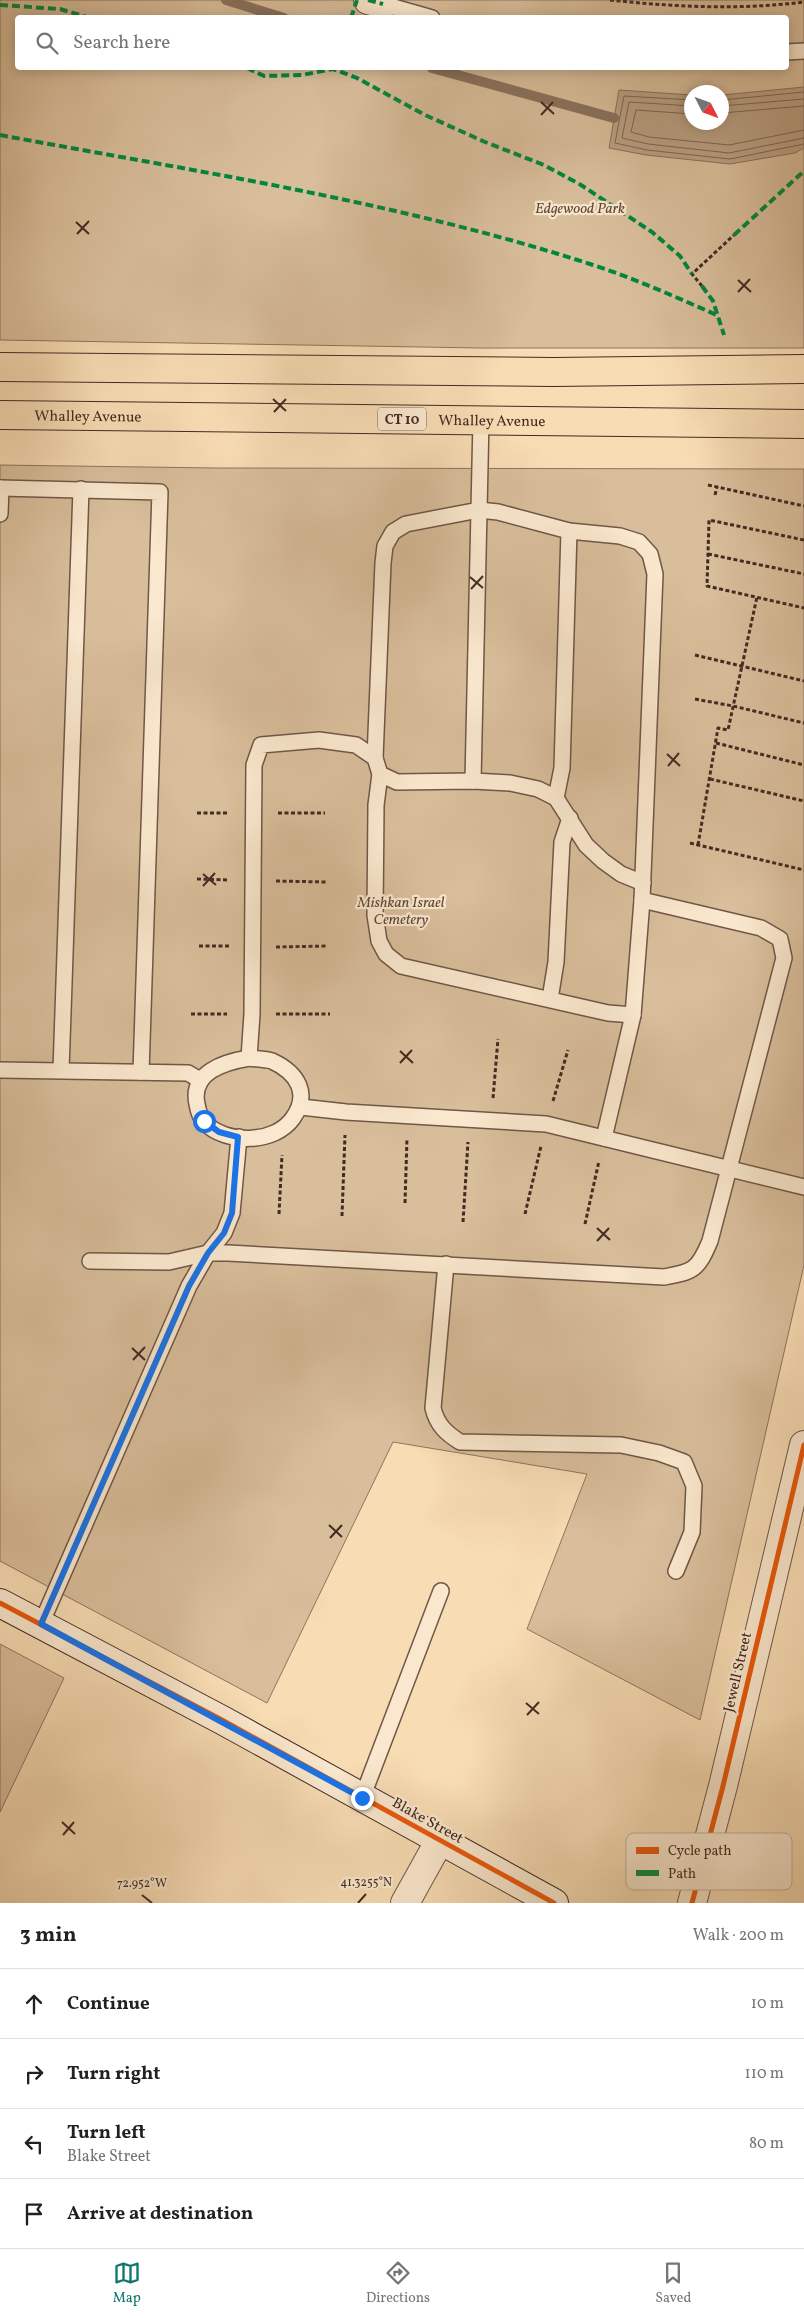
<!DOCTYPE html>
<html lang="en">
<head>
<meta charset="utf-8">
<style>
  :root { --surface:#fff; --page:#f2f2f2; --text:#202124; --muted:#757577; --line:#e0e0e0; --accent:#0f766e }
  body { margin:0; font-family:Vollkorn,serif; background:var(--page); color:var(--text) }
  .compass { position:absolute; left:684px; top:85px; width:45px; height:45px; border-radius:50%; background:var(--surface); box-shadow:0 2px 12px #0003; rotate:132deg }
  .stop { position:absolute; width:15px; height:15px; margin:-11px; border:4px solid #1a73e8; border-radius:50%; background:#fff }
  .stop.end { background:#1a73e8; border-color:#fff; box-shadow:0 1px 5px #0008 }
  .list { margin:0; padding:0; list-style:none }
  h2 { display:flex; justify-content:space-between; align-items:center; height:65px; margin:0; padding:0 20px; font-size:21px }
  h2 small { font-size:16px; font-weight:400; color:var(--muted) }
  .list li { display:grid; grid-template-columns:32px 1fr auto; gap:15px; align-items:center; box-sizing:border-box; height:70px; padding:0 20px; border-top:1px solid var(--line) }
  .list b { display:block; font-size:19px; white-space:nowrap }
  .list p { margin:0; font-size:16px; white-space:nowrap; color:var(--muted) }
  .list em { font-size:16px; font-style:normal; color:var(--muted) }
  .icon { flex:none; width:28px; height:28px; fill:none; stroke:currentColor; stroke-width:2; stroke-linecap:round; stroke-linejoin:round }
  .map { position:relative; flex:none; width:804px; height:1903px; overflow:hidden }
  .search { position:absolute; background:var(--surface); box-shadow:0 2px 12px #0003; left:15px; right:15px; top:15px; height:55px; display:flex; align-items:center; gap:12px; box-sizing:border-box; padding:0 18px; border-radius:5px; color:var(--muted); font-size:19px }
  .sheet { height:345px; background:var(--surface) }
  nav { display:flex; justify-content:space-around; align-items:center; box-sizing:border-box; height:70px; border-top:1px solid var(--line); background:var(--surface); font-size:14px; color:var(--muted) }
  nav a { display:grid; justify-items:center; gap:2px }
  nav .on { color:var(--accent) }
  .map>svg:first-child { display:block }
  .green { fill:#d9be9b; stroke:#8e745f; fill-rule:evenodd }
  .water { fill:#baa083; stroke:#8a715d }
  .lines { fill:none; stroke-linecap:round; stroke-linejoin:round }
  .shore { stroke:#7e6653; stroke-width:1 }
  .stream { stroke:#8a715d; stroke-width:10 }
  .lane-casing { stroke:#705747; stroke-width:18 }
  .street-casing { stroke:#705747; stroke-width:30 }
  .secondary-casing { stroke:#422b23; stroke-width:30 }
  .primary-casing { stroke:#422b23; stroke-width:30 }
  .path { stroke:#422b23; stroke-width:3; stroke-dasharray:4 2.5; stroke-linecap:butt }
  .lane { stroke:#fae8ce; stroke-width:15 }
  .street { stroke:#fae8ce; stroke-width:28 }
  .secondary { stroke:#fae8ce; stroke-width:28 }
  .primary { stroke:#f8dcb4; stroke-width:28 }
  .quiet { stroke:#00873e; stroke-width:4; stroke-dasharray:8 4; stroke-linecap:butt }
  .cycleway-casing { stroke:#fae8ce; stroke-width:8 }
  .cycleway { stroke:#e8590c; stroke-width:5 }
  .route { stroke:#1a73e8; stroke-width:6 }
  .ticks { fill:none; stroke:#422b23; stroke-width:2 }
  .labels { text-anchor:middle; stroke-width:4.5; stroke-linejoin:round; paint-order:stroke }
  .shield { fill:#fae8ce; stroke:#796456; stroke-width:1 }
  .shield-label { font-size:14px; font-weight:bold; fill:#422b23 }
  .park-label { font-size:15px; font-style:italic; fill:#60483b; stroke:#fae8ce }
  .street-label { font-size:15px; fill:#422b23; stroke:#fae8ce }
  .key { fill:#fae8ce; stroke:#c3af9b; stroke-width:1 }
  .key-label { font-size:14px; fill:#422b23 }
  .ticks-label { font-size:12px; text-anchor:middle; fill:#422b23; stroke:#fae8ce; stroke-width:4.5; stroke-linejoin:round; paint-order:stroke }
</style>
</head>
<body>
<div class="map">
<svg width="804" height="1903" viewBox="0 0 804 1903">
  <rect width="100%" height="100%" fill="#f8dcb4"/>
  <filter id="stains"><feTurbulence type="fractalNoise" baseFrequency=".004" numOctaves="4"/><feColorMatrix values="0 0 0 0 .2 0 0 0 0 .09 0 0 0 0 .02 0 0 0 .5 -.17"/></filter>
  <radialGradient id="worn" r=".72"><stop offset=".6" stop-color="#630" stop-opacity="0"/><stop offset="1" stop-color="#630" stop-opacity=".3"/></radialGradient>
  <!-- green -->
  <g class="green">
    <path d="M0 0H804V348H481L0 340ZM18 18H786V68H18ZM692 92H722V122H692Z"/>
    <path d="M0 465 215 468 804 469V1265L700 1720 527 1629 587 1474 393 1442 267 1703 0 1561Z"/>
    <path d="M0 1644 64 1678 0 1812Z"/>
  </g>
  <!-- water -->
  <path class="water" d="M804 87V148L795 153 730 164 646 155 609 148 619 90 691 95 692 122H722V95Z"/>
  <g class="lines">
    <!-- shore -->
    <g class="shore">
      <path d="M692 100 624 96 615 143 647 150 730 159 804 144"/>
      <path d="M722 100 804 92"/>
      <path d="M692 106 629 102 622 138 648 144 729 153 804 138"/>
      <path d="M722 106 804 99"/>
      <path d="M722 113 804 106"/>
      <path d="M692 114 636 110 631 132 649 137 729 145 804 130"/>
    </g>
    <!-- stream -->
    <g class="stream">
      <path d="M226 0 284 18"/>
      <path d="M432 68 614 118"/>
    </g>
    <!-- lane casing -->
    <g class="lane-casing">
      <g id="lane">
        <path d="M383 4 432 18"/>
        <path d="M786 52 804 51"/>
        <path d="M0 488 160 492 141 1072"/>
        <path d="M0 514 1 488"/>
        <path d="M375 758 383 563 385 546 393 532 406 524 479 510 498 512 569 531 620 536 639 542 650 554 655 574 642 900 633 1015 604 1138"/>
        <path d="M380 774 376 805 375 915 379 941 386 954 401 966 608 1013 633 1015"/>
        <path d="M473 781 481 420"/>
        <path d="M556 798 562 768 569 531"/>
        <path d="M550 999 556 962 562 842 570 818"/>
        <path d="M249 1058 252 1014 254 765 261 745 319 740 356 745 375 758 380 774 397 782 473 781 510 783 538 789 556 798 586 845 603 861 621 874 643 883"/>
        <path d="M249 1058C256 1059 265 1059 272 1061 298 1073 310 1094 293 1118 275 1144 226 1145 204 1122 200 1117 198 1110 197 1104 190 1072 225 1062 249 1058Z"/>
        <path d="M0 1070 188 1073 200 1080"/>
        <path d="M61 1070 81 489"/>
        <path d="M301 1107 346 1112 546 1124 804 1187"/>
        <path d="M90 1261 169 1262 208 1253H228L664 1277C693 1272 698 1270 710 1241L784 958 780 939 761 928 642 900"/>
        <path d="M446 1264 433 1408C437 1425 446 1433 460 1442L621 1445 659 1453 684 1462 694 1486 692 1532 676 1571"/>
        <path d="M41 1624 189 1286 208 1253 224 1233 232 1213 239 1137"/>
        <path d="M362 1798 441 1591"/>
      </g>
    </g>
    <!-- street casing -->
    <g class="street-casing">
      <g id="street">
        <path d="M368 0 383 4"/>
        <path d="M405 1903 440 1840"/>
        <path d="M692 1903 723 1786 804 1445"/>
      </g>
    </g>
    <!-- secondary casing -->
    <g class="secondary-casing">
      <path id="secondary" d="M0 1603 222 1720 554 1903"/>
    </g>
    <!-- primary casing -->
    <g class="primary-casing">
      <g id="primary">
        <path d="M0 367 553 372 804 369"/>
        <path id="s1" d="M0 415 804 424"/>
      </g>
    </g>
    <!-- path -->
    <g class="path">
      <path d="M610 0C675 7 739 10 804 2"/>
      <path d="M702 286 692 274 734 235"/>
      <path d="M708 485 804 506"/>
      <path d="M715 495 717 487"/>
      <path d="M804 540 709 520 707 586 804 608"/>
      <path d="M708 554 804 574"/>
      <path d="M695 655 804 681"/>
      <path d="M695 699 733 706 804 723"/>
      <path d="M716 743 804 765"/>
      <path d="M710 779 804 801"/>
      <path d="M197 813H229"/>
      <path d="M278 813H325"/>
      <path d="M690 843 804 870"/>
      <path d="M698 845 718 728 728 730 757 597"/>
      <path d="M197 879 229 880"/>
      <path d="M276 881 327 882"/>
      <path d="M199 946H230"/>
      <path d="M276 947 328 946"/>
      <path d="M191 1014H227"/>
      <path d="M276 1014H330"/>
      <path d="M493 1098 498 1039"/>
      <path d="M553 1101 568 1050"/>
      <path d="M405 1203 407 1138"/>
      <path d="M279 1214 282 1155"/>
      <path d="M525 1214 541 1146"/>
      <path d="M342 1216 345 1135"/>
      <path d="M463 1222 468 1142"/>
      <path d="M585 1224 599 1161"/>
    </g>
    <!-- lane -->
    <use href="#lane" class="lane"/>
    <!-- street -->
    <use href="#street" class="street"/>
    <!-- secondary -->
    <use href="#secondary" class="secondary"/>
    <!-- primary -->
    <use href="#primary" class="primary"/>
    <!-- quiet -->
    <g class="quiet">
      <path d="M368 0 383 4"/>
      <path d="M0 5 60 9 90 18"/>
      <path d="M351 18 357 0"/>
      <path d="M247 68 264 76 302 75 333 69 357 78 425 115 485 142 544 165 581 185 652 232 680 256 692 274"/>
      <path d="M0 135C199 172 400 202 593 265 636 279 678 298 719 316"/>
      <path d="M734 235 804 171"/>
      <path d="M702 286 713 301 724 335"/>
    </g>
    <!-- cycleway casing -->
    <g class="cycleway-casing">
      <g id="cycleway">
        <path d="M0 1603 222 1720 554 1903"/>
        <path d="M692 1903 723 1786 804 1445"/>
      </g>
    </g>
    <!-- cycleway -->
    <use href="#cycleway" class="cycleway"/>
  </g>
  <g class="lines">
    <!-- route -->
    <path class="route" d="M204 1121 219 1132 238 1137 232 1213 224 1233 208 1253 189 1286 41 1624 362 1798"/>
  </g>
  <!-- ticks -->
  <path class="ticks" d="M541 102 554 114M541 115 553 102M76 222 89 234M77 234 89 221M738 280 751 292M738 292 750 279M273 399 286 411M274 412 286 399M470 577 483 588M471 589 483 576M667 754 680 766M668 766 679 753M203 874 216 885M203 886 215 873M400 1051 413 1063M400 1063 412 1050M597 1228 610 1240M597 1241 609 1228M132 1348 145 1360M133 1360 145 1347M329 1525 342 1537M330 1538 342 1525M526 1703 539 1714M527 1715 539 1702M62 1822 75 1834M63 1835 74 1822M142 1895 152 1903M358 1903 366 1894"/>
  <g class="labels">
    <!-- shield labels -->
    <rect class="shield" x="378" y="407.5" width="48" height="23" rx="4"/>
    <g class="shield-label">
      <text x="402" y="424">CT 10</text>
    </g>
    <!-- park labels -->
    <g class="park-label">
      <text x="580" y="213">Edgewood Park</text>
      <text x="401" y="907">Mishkan Israel<tspan x="401" dy="17">Cemetery</tspan></text>
    </g>
    <!-- street labels -->
    <g class="street-label">
      <text dy="5" stroke="none"><textPath href="#s1" startOffset="88">Whalley Avenue</textPath></text>
      <text dy="5" stroke="none"><textPath href="#s1" startOffset="492">Whalley Avenue</textPath></text>
      <text transform="translate(737 1672) rotate(-77)" y="5">Jewell Street</text>
      <text transform="translate(428 1820) rotate(29)" y="5">Blake Street</text>
    </g>
  </g>
  <!-- legend -->
  <rect x="626" y="1833" width="166" height="57" rx="8" class="key"/>
  <rect x="636" y="1847" width="23" height="7" fill="#e8590c"/>
  <rect x="636" y="1870" width="23" height="6" fill="#00873e"/>
  <g class="key-label">
    <text x="668" y="1855">Cycle path</text>
    <text x="668" y="1878">Path</text>
  </g>
  <g class="ticks-label">
    <text x="366" y="1886">41.3255°N</text>
    <text x="142" y="1887">72.952°W</text>
  </g>
  <rect width="100%" height="100%" filter="url(#stains)"/>
  <rect width="100%" height="100%" fill="url(#worn)"/>
</svg>
<svg class="compass" viewBox="-18 -18 36 36"><path d="M0-13l5 13h-10z" fill="#e53935"/><path d="M0 13l5-13h-10z" fill="#757577"/></svg>
<div class="stop" style="left:204px;top:1121px"></div>
<div class="stop end" style="left:362px;top:1798px"></div>
<div class="search"><svg class="icon" aria-label="search" viewBox="0 0 24 24"><circle cx="10" cy="10" r="6"/><path d="M15 15l6 6"/></svg>Search here</div>
</div>
<section class="sheet">
<h2>3 min<small>Walk · 200 m</small></h2>
<ul class="list">
<li><svg class="icon" aria-label="ahead" viewBox="0 0 24 24"><path d="M12 20V5M6 11l6-6 6 6"/></svg><div><b>Continue</b></div><em>10 m</em></li>
<li><svg class="icon" aria-label="right" viewBox="0 0 24 24"><path d="M7 20v-9h11M14 6l5 5-5 5"/></svg><div><b>Turn right</b></div><em>110 m</em></li>
<li><svg class="icon" aria-label="left" viewBox="0 0 24 24"><path d="M17 20v-9H6M10 6l-5 5 5 5"/></svg><div><b>Turn left</b><p>Blake Street</p></div><em>80 m</em></li>
<li><svg class="icon" aria-label="arrive" viewBox="0 0 24 24"><path d="M6 21V4h12l-3 4 3 4H6"/></svg><div><b>Arrive at destination</b></div></li>
</ul>
</section>
<nav>
<a class="on"><svg class="icon" aria-label="map" viewBox="0 0 24 24"><path d="M3 6l6-2 6 2 6-2v14l-6 2-6-2-6 2zM9 4v14M15 6v14"/></svg>Map</a>
<a><svg class="icon" aria-label="directions" viewBox="0 0 24 24"><path d="M12 3l9 9-9 9-9-9zM9 14v-3h6M13 9l2 2-2 2"/></svg>Directions</a>
<a><svg class="icon" aria-label="saved" viewBox="0 0 24 24"><path d="M7 4h10v16l-5-4-5 4z"/></svg>Saved</a>
</nav>
</body>
</html>
